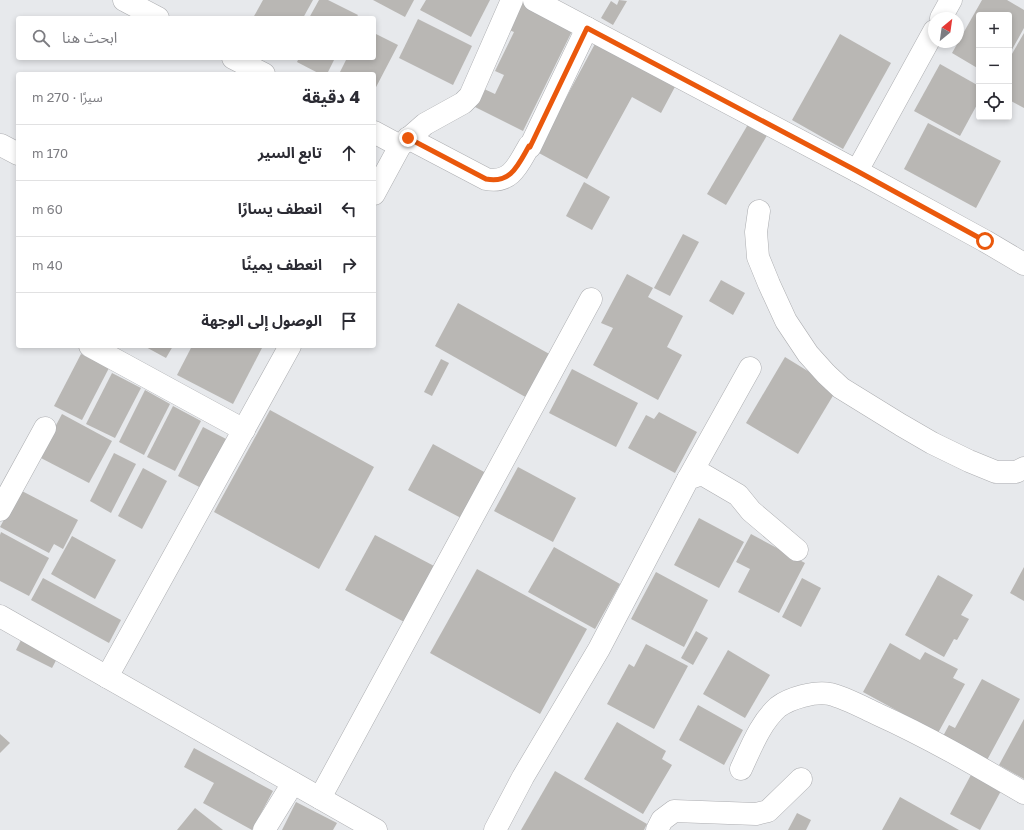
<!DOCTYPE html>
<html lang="ar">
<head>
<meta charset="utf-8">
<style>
  :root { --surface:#fff; --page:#f7f7f7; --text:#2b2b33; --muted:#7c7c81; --line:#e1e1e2 }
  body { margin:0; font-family:"Golos Text","Noto Sans Arabic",sans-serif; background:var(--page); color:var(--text); direction:rtl }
  .controls { position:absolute; right:12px; top:12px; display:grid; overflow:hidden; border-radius:4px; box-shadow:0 2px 6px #0003 }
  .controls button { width:36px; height:36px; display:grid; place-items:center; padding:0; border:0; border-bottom:1px solid var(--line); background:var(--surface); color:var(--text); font:20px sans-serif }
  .compass { position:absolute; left:928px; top:12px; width:36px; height:36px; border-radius:50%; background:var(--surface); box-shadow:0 2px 6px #0003; rotate:29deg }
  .stop { position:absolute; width:12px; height:12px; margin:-9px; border:3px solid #ea580c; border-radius:50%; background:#fff }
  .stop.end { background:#ea580c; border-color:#fff; box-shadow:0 1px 4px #0008 }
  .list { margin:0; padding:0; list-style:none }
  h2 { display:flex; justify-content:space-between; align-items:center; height:52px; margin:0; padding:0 16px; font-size:17px }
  h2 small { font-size:13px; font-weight:400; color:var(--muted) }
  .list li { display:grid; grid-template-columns:26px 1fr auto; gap:12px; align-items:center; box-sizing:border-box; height:56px; padding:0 16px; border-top:1px solid var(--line) }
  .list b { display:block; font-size:15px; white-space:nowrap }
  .list em { font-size:13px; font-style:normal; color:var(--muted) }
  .icon { flex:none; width:22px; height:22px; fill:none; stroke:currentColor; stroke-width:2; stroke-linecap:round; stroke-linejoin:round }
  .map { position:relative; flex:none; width:1024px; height:830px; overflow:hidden; direction:ltr }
  .search { position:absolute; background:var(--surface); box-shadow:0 2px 6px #0003; left:16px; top:16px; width:360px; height:44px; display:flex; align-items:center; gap:10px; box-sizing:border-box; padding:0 14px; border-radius:4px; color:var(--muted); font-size:15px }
  .panel { position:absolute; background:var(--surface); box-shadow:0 2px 6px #0003; left:16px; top:72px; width:360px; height:276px; border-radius:4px; direction:rtl }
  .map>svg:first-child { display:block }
  .building { fill:#b9b7b4 }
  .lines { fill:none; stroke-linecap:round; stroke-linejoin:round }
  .minor-casing { stroke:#adaeb1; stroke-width:23 }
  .minor { stroke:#fff; stroke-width:22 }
  .route { stroke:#ea580c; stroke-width:5 }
</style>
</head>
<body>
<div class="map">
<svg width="1024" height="830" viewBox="0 0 1024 830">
  <rect width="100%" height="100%" fill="#e7e9ec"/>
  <!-- building -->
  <g class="building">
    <path d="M263 0H313L303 18H253Z"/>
    <path d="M319 0H328L358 15 356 18H309Z"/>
    <path d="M373 0H414L405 17Z"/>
    <path d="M426 0H490L471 37 420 10Z"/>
    <path d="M524 0 575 25 523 131 473 106 482 88 495 94 504 75 495 71 514 32 509 30Z"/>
    <path d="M619 0 627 1 613 25 601 18 611 1 617 5Z"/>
    <path d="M982 0H1007L1024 10V28L1009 55V15H979V69L952 53Z"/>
    <path d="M418 19 472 46 453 85 399 58Z"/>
    <path d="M374 33 398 45 374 91V74H339L347 58H374Z"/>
    <path d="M1024 33V108L1009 100V59Z"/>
    <path d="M840 34 891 63 843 149 792 120Z"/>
    <path d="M597 40 677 83 661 113 632 97 587 179 537 152Z"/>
    <path d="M299 58H335L327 74H320L297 62Z"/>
    <path d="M940 64 979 86V101L960 136 914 111Z"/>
    <path d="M750 121 769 132 726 205 707 194Z"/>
    <path d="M928 123 1001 161 976 208 904 169Z"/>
    <path d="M584 182 610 197 592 230 566 216Z"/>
    <path d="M683 234 699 242 670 296 654 288Z"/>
    <path d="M627 274 653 288 648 297 683 316 667 347 682 355 658 400 593 365 613 328 601 323Z"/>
    <path d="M721 280 745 293 733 315 709 301Z"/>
    <path d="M458 303 553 356 529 399 435 346Z"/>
    <path d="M144 346H173L166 358Z"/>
    <path d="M192 346H263L233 404 177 375Z"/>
    <path d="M81 354 109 368 82 420 54 406Z"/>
    <path d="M785 357 837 389 798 454 746 423Z"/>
    <path d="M441 359 449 363 432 396 424 392Z"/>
    <path d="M572 369 638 403 616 447 549 413Z"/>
    <path d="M112 373 141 388 115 438 86 424Z"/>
    <path d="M145 390 170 404 144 455 119 442Z"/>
    <path d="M173 406 201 421 175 471 147 457Z"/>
    <path d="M270 410 374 467 319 569 214 512Z"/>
    <path d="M659 412 697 432 675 473 628 448 646 415 654 419Z"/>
    <path d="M62 414 112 441 89 483 39 457Z"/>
    <path d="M203 427 230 441 205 490 178 476Z"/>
    <path d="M433 444 486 473 461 518 408 490Z"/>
    <path d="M114 453 136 464 111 513 90 501Z"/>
    <path d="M518 467 576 498 553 542 494 511Z"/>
    <path d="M143 468 167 481 142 529 118 516Z"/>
    <path d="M20 490 78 520 63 549 54 544 49 553 0 527Z"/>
    <path d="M699 518 744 542 719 588 674 565Z"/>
    <path d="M1 532 49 558 29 596 0 581V535Z"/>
    <path d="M751 534 805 563 779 613 738 592 750 569 736 562Z"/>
    <path d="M375 535 436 567 406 623 345 590Z"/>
    <path d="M72 536 116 560 95 599 51 574Z"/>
    <path d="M554 547 620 584 595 629 528 592Z"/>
    <path d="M1024 567V601L1010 593Z"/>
    <path d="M477 569 587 629 540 714 430 653Z"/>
    <path d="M656 572 708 600 684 647 631 619Z"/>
    <path d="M938 575 973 595 961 615 969 619 957 640 954 639 944 657 905 635Z"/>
    <path d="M43 578 121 620 109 643 31 600Z"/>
    <path d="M802 578 821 588 801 627 782 617Z"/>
    <path d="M696 631 708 638 693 665 681 658Z"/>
    <path d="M24 634 60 653 52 668 16 650Z"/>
    <path d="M890 643 920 660 925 652 958 669 953 678 965 684 938 733 863 692Z"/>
    <path d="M646 644 688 666 654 729 607 704 629 664 634 667Z"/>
    <path d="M728 650 770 675 745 718 703 694Z"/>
    <path d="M982 679 1020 699 986 762 942 738 949 725 955 728Z"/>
    <path d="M698 705 743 730 724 765 679 740Z"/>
    <path d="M1024 719V779L999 765Z"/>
    <path d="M617 722 666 751 662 759 672 765 643 814 584 779Z"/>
    <path d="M0 734 10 743 0 753Z"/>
    <path d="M194 748 273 791 252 830 203 803 214 783 184 767Z"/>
    <path d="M555 771 647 824 644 830H521Z"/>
    <path d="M972 773 1002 789 980 830 950 814Z"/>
    <path d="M900 797 959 830H882Z"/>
    <path d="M296 802 337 823 333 830H282Z"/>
    <path d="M195 808 223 830H177Z"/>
    <path d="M797 813 811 820 806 830H788Z"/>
  </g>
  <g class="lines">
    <!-- minor casing -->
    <g class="minor-casing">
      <g id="minor">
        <path d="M124 0 158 18"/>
        <path d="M534 0 857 171 985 241 1024 264"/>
        <path d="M941 18 951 0"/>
        <path d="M233 58 264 74"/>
        <path d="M374 132 400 146"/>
        <path d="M408 138 486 179C511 184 518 165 529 146L530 147 587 28"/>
        <path d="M1 145 18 154"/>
        <path d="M857 171 934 31"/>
        <path d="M374 194 400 146 425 124 463 103 470 96 512 0"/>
        <path d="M759 211 756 232 758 257 769 284 786 321 808 354 826 374 841 388 901 425 932 443 969 461 996 472H1016L1024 468"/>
        <path d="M90 346 244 430"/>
        <path d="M688 479 750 368"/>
        <path d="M0 510 45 428"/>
        <path d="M0 616 376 830"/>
        <path d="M107 677 290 346"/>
        <path d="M741 769C751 748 760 723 778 707 790 698 815 691 830 694 846 698 862 707 877 714 928 737 976 765 1024 793"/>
        <path d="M320 798 591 299"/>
        <path d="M264 830 293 783"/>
        <path d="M495 830 523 777 599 649 688 479 702 474 738 495 751 511 797 550"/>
        <path d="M657 830 662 820 674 811 756 814 768 811 801 779"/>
      </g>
    </g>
    <!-- minor -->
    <use href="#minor" class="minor"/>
  </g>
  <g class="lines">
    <!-- route -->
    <path class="route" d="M408 138 486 179C511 184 518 165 529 146L530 147 587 28 857 171 985 241"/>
  </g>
</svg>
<div class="controls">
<button>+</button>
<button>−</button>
<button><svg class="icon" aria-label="locate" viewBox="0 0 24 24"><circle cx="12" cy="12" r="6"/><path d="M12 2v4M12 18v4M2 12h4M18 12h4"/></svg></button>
</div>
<svg class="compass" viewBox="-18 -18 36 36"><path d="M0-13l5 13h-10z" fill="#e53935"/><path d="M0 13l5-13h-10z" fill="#7c7c81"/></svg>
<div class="stop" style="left:985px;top:241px"></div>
<div class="stop end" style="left:408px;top:138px"></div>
<div class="search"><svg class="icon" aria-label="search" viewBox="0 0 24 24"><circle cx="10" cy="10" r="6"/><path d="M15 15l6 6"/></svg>ابحث هنا</div>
<section class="panel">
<h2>4 دقيقة<small>سيرًا · 270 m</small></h2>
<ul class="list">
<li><svg class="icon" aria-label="ahead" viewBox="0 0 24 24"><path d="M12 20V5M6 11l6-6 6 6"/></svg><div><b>تابع السير</b></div><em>170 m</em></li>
<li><svg class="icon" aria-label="left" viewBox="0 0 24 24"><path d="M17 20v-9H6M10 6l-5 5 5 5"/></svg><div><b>انعطف يسارًا</b></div><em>60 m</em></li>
<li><svg class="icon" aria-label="right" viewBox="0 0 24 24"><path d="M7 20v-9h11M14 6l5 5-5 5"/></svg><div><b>انعطف يمينًا</b></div><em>40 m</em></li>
<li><svg class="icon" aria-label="arrive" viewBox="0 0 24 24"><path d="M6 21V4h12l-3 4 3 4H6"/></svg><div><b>الوصول إلى الوجهة</b></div></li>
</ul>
</section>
</div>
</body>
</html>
